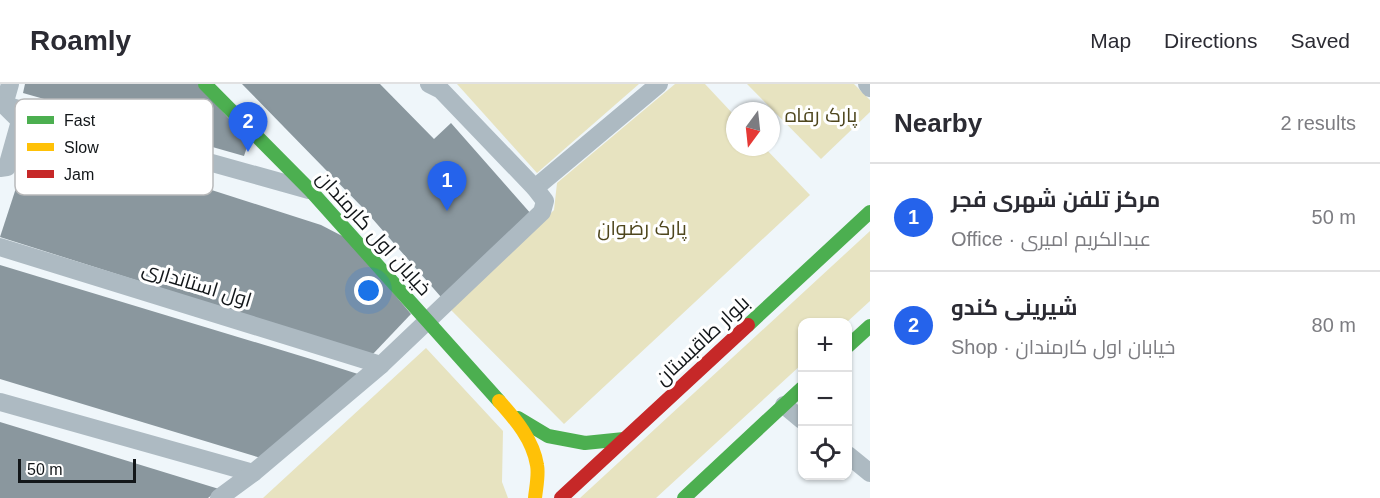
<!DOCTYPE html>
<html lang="en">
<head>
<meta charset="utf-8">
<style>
  :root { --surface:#fff; --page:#f7f7f7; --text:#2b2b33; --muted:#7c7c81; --line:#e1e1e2; --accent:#2563eb }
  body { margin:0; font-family:Arial,Cairo,sans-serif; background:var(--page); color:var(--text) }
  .controls { position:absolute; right:18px; bottom:18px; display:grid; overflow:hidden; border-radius:12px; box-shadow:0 2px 4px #0004 }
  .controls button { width:54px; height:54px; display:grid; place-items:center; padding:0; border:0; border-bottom:2px solid var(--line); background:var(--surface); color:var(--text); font:30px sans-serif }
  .compass { position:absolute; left:726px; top:18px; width:54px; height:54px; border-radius:50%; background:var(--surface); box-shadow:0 2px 4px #0004; rotate:195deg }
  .scale { position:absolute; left:18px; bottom:15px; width:118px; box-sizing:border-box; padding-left:6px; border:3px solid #121619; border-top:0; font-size:16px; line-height:21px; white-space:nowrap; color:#121619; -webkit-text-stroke:4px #fff; paint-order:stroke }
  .you { position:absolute; left:369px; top:207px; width:21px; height:21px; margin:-15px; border:4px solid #fff; border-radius:50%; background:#1a73e8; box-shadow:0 0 0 9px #1a73e833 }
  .badge { display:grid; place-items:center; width:39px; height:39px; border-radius:50%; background:var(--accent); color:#fff; font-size:20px; font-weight:700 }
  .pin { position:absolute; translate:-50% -50px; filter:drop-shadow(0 2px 3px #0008) }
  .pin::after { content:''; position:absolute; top:32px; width:21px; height:18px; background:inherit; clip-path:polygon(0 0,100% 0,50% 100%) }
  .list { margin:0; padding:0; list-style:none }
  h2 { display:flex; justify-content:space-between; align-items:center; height:78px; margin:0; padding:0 24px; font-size:26px }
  h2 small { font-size:20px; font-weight:400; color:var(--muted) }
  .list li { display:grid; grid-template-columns:39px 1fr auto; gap:18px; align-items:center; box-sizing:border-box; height:108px; padding:0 24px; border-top:2px solid var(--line) }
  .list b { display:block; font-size:22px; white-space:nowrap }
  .list p { margin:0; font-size:20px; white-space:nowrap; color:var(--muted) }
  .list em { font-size:20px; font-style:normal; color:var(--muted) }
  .icon { flex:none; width:33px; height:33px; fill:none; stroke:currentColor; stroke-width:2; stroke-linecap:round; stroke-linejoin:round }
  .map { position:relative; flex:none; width:870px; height:414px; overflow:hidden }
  header { display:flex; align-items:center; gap:36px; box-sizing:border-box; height:84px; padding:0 30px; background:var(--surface); border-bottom:2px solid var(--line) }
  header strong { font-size:28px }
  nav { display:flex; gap:33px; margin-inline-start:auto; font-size:21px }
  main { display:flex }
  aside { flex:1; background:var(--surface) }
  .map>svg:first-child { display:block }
  .green { fill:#e7e3c0 }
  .building { fill:#8a979e }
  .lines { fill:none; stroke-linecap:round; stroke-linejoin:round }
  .street { stroke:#adbac2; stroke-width:18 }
  .fast { stroke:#4caf50; stroke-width:14 }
  .slow { stroke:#ffc107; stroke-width:14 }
  .jam { stroke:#c62828; stroke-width:14 }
  .labels { text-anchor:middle; stroke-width:6; stroke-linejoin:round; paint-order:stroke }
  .park-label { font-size:20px; fill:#4e461d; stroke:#fff }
  .street-label { font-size:20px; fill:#121619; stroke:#fff }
  .key { fill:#fff; stroke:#b8b9ba; stroke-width:1.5 }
  .key-label { font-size:16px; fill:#121619 }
</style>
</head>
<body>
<header>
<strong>Roamly</strong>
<nav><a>Map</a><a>Directions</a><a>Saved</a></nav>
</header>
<main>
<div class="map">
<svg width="870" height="414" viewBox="0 0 870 414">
  <rect width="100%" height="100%" fill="#eff6fa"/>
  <!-- green -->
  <g class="green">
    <path d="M457 0H639L537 89Z"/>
    <path d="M675 0H705L735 32V63H764L810 111 564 340 451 226 554 126 557 99Z"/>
    <path d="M747 0H854L870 16V28L821 75Z"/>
    <path d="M870 147V217L847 238H802V280L656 414H580Z"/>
    <path d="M426 264 503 347 502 398 508 414H263Z"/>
  </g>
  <!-- building -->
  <g class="building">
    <path d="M25 0H198L249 57 244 72 23 9Z"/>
    <path d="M242 0H380L434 55 451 39 532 131 441 213 363 124Z"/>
    <path d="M34 49 321 141 348 155 411 230 372 271 0 153Z"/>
    <path d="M0 181 314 276 358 290 261 374 0 295Z"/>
    <path d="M0 338 69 359 219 405 208 414H0Z"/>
  </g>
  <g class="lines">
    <!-- street -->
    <g class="street">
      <path d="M10 0 4 21 309 106"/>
      <path d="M867 0 870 4"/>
      <path d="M0 84 7 83 20 37 5 22"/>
      <path d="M535 104 659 0"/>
      <path d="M0 163 381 281"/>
      <path d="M0 318 253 389"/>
      <path d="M784 321 802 336"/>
      <path d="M848 371 870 389"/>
      <path d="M219 414 253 389 381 281 542 128 545 117 535 104 441 6 429 0"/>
    </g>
    <!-- fast -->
    <g class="fast">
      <path d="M205 0 311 107 499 317"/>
      <path d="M748 241 870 128"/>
      <path d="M848 262 870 242"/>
      <path d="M518 334 548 352 585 359 624 355"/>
      <path d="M684 414 802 304"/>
    </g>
    <!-- slow -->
    <path class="slow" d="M499 317C516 336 533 356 537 381 539 391 536 404 535 414"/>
    <!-- jam -->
    <path class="jam" d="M561 414 748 241"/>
  </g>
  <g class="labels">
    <!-- park labels -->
    <g class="park-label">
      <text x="821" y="38">پارک رفاه</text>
      <text x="642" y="151">پارک رضوان</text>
    </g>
    <!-- street labels -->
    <g class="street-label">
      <text transform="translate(374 149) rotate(48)" y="7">خیابان اول کارمندان</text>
      <text transform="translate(197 200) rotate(17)" y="7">اول استانداری</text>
      <text transform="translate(702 256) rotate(-43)" y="7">بلوار طاقبستان</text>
    </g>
  </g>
  <!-- legend -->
  <rect x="15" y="15" width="198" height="96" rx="9" class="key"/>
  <rect x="27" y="32" width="27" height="8" fill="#4caf50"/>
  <rect x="27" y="59" width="27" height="8" fill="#ffc107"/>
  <rect x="27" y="86" width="27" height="8" fill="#c62828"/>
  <g class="key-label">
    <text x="64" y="42">Fast</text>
    <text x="64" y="69">Slow</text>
    <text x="64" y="96">Jam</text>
  </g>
</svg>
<div class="controls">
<button>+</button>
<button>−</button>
<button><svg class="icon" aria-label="locate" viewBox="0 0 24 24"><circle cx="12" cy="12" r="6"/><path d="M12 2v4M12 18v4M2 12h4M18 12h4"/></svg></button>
</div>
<svg class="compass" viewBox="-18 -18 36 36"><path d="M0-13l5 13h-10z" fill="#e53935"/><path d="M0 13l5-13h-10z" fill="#7c7c81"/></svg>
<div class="scale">50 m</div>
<div class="you"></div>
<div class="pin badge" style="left:447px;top:127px">1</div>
<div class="pin badge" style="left:248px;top:68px">2</div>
</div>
<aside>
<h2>Nearby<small>2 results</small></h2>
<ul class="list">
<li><span class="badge">1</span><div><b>مرکز تلفن شهری فجر</b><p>Office · عبدالکریم امیری</p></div><em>50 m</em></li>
<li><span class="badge">2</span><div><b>شیرینی کندو</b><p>Shop · خیابان اول کارمندان</p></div><em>80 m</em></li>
</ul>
</aside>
</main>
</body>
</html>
